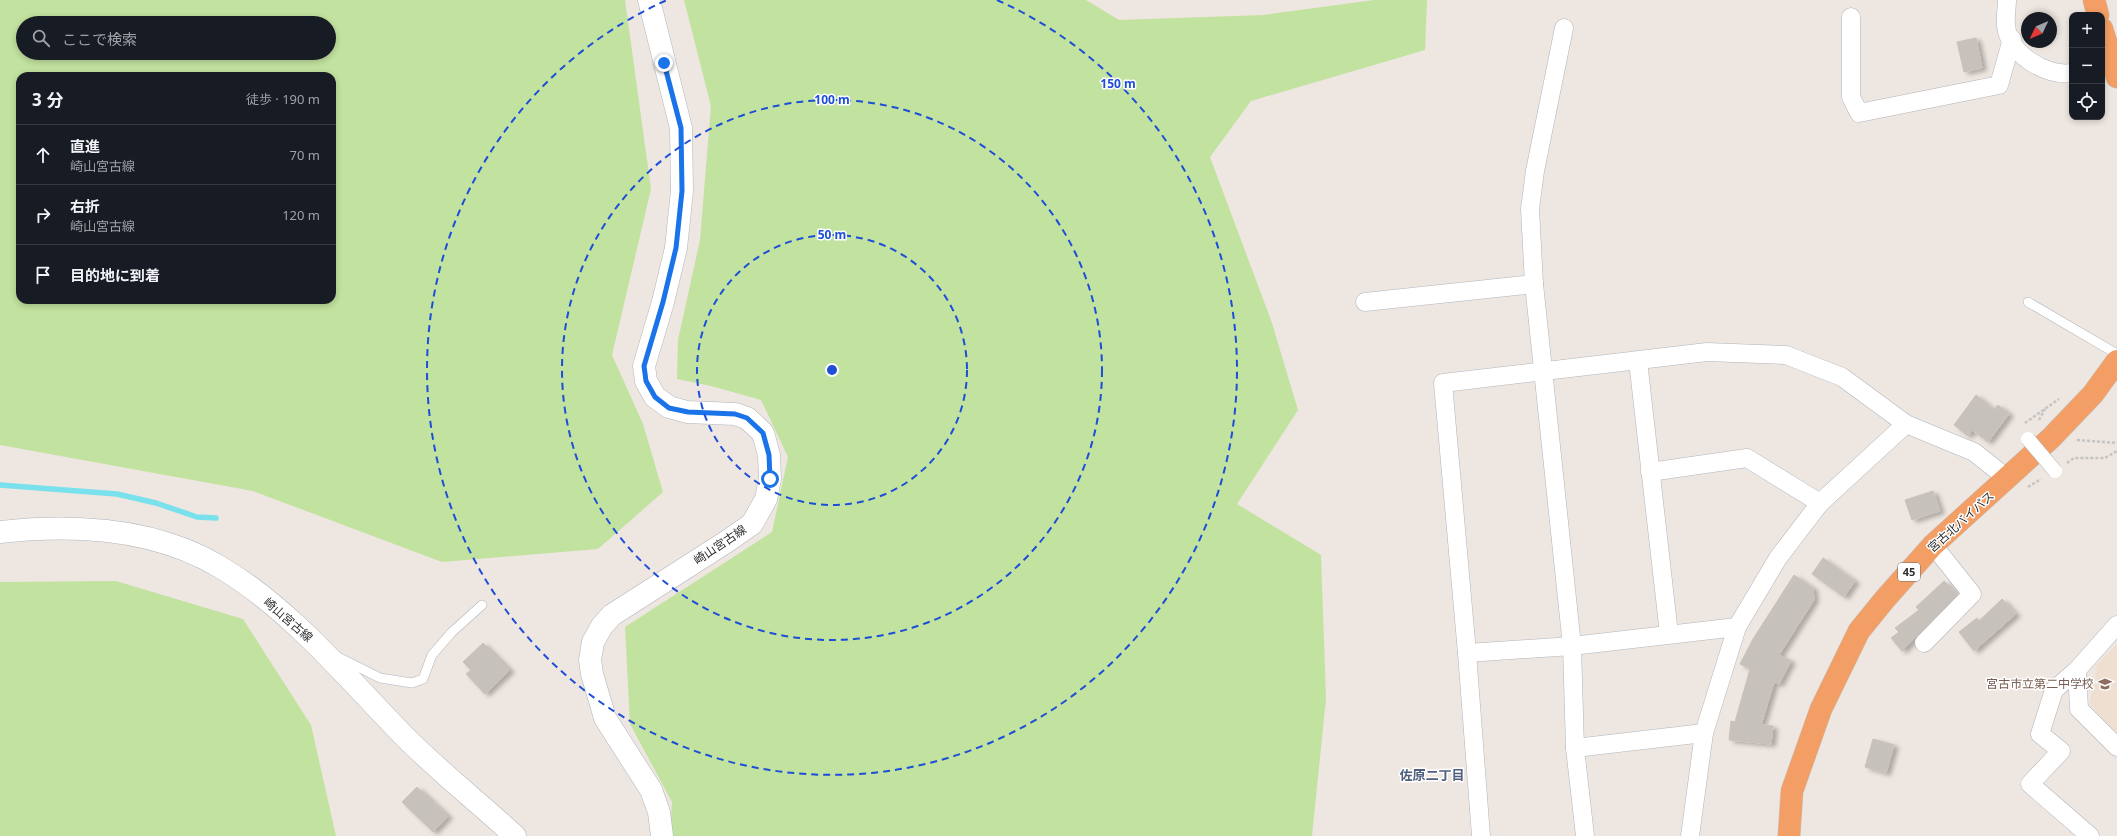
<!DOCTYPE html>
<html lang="ja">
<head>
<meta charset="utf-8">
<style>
  :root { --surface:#171b24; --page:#242831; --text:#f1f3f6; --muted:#9ea1a6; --line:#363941 }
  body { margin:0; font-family:"Noto Sans","Noto Sans JP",sans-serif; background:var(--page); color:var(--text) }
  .controls { position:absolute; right:12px; top:12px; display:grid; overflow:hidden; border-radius:8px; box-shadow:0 2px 6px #0003 }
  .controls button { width:36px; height:36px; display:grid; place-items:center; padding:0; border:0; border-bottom:1px solid var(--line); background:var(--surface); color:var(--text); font:20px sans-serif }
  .compass { position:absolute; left:2021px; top:12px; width:36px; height:36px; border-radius:50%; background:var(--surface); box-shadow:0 2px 6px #0003; rotate:226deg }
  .stop { position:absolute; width:12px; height:12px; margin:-9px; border:3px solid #1a73e8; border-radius:50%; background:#fff }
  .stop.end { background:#1a73e8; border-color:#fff; box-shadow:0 1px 4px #0008 }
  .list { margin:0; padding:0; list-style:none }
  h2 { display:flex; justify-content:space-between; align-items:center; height:52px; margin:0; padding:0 16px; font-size:17px }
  h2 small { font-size:13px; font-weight:400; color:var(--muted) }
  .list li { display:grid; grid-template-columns:26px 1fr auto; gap:12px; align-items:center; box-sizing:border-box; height:60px; padding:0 16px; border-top:1px solid var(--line) }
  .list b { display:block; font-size:15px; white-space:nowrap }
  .list p { margin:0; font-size:13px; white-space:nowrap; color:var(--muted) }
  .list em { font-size:13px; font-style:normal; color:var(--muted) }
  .icon { flex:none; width:22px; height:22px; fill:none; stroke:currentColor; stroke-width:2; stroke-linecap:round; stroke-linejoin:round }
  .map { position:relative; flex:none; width:2117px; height:836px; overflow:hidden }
  .search { position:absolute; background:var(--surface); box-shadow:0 2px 6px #0003; left:16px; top:16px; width:320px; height:44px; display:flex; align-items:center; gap:10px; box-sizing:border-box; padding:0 14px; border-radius:22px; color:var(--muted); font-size:15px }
  .panel { position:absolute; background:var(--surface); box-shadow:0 2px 6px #0003; left:16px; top:72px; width:320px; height:232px; border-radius:12px }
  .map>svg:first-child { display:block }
  .education { fill:#eedfd1 }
  .green { fill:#c2e29f; fill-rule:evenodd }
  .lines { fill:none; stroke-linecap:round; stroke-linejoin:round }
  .stream { stroke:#78e1eb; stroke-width:5.5 }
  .building { fill:#c7c1bb; stroke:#c9c1b9; filter:url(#shadow) }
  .service-casing { stroke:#b0b5bd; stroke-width:10 }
  .minor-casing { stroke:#b0b5bd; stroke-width:19 }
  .secondary-casing { stroke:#b0b5bd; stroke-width:23 }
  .trunk-casing { stroke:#c4c4c4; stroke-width:23 }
  .path { stroke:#c4c4c4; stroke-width:2.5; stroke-dasharray:3 2; stroke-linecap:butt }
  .service { stroke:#fff; stroke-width:9 }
  .minor { stroke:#fff; stroke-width:18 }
  .secondary { stroke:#fff; stroke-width:22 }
  .trunk { stroke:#f29e64; stroke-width:22 }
  .pedestrian-bridge-casing { stroke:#b0b5bd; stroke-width:15; stroke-linecap:butt }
  .pedestrian-bridge { stroke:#fff; stroke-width:14 }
  .route { stroke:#1a73e8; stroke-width:5 }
  .ring { fill:none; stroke:#1d4ed8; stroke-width:2; stroke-dasharray:7 5 }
  .labels { text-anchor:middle; stroke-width:3; stroke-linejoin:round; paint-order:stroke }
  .shield { fill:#fff; stroke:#6c6c6c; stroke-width:1 }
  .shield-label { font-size:11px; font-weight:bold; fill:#2d2d2d }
  .street-label { font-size:12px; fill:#2d2d2d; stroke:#fff }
  .education-label { font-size:12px; fill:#785e54; stroke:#fff; text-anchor:end }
  .neighbourhood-label { font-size:13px; font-weight:bold; fill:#4e5f7d; stroke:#fff }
  .centre { fill:#1d4ed8; stroke:#fff; stroke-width:2 }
  .ring-label { font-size:12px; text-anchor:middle; font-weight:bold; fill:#1d4ed8; stroke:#fff; stroke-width:3; stroke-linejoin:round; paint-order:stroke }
</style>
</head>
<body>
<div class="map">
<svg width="2117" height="836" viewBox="0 0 2117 836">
  <defs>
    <filter id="shadow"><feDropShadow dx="4.5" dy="2.5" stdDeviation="2" flood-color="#0004"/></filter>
  </defs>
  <rect width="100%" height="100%" fill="#eee6e0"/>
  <!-- education -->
  <path class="education" d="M2117 644V738L2090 703 2097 665Z"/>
  <!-- green -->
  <g class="green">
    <path d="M0 0H625L651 189 612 355 643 424 663 492 598 549 442 562 253 491 0 445ZM23 23H329V53H23ZM20 76H332V300H20Z"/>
    <path d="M684 0H1086L1119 20 1263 15 1374 0H1427L1425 50 1251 101 1210 157 1272 323 1298 410 1237 504 1321 555 1326 699 1312 836H670L672 802 630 724 625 627 772 532 788 457 761 400 711 386 677 379 678 340 700 240 711 106Z"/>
    <path d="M116 581 243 619 311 725 336 836H0V582Z"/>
  </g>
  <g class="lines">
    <!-- stream -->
    <path class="stream" d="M0 485 117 494 156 503 197 517 216 518"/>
  </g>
  <!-- building -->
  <g class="building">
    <path d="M1976 38 1982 68 1964 72 1957 42Z"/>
    <path d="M1976 395 1994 410 1998 405 2009 414 1988 442 1972 430 1968 436 1954 425Z"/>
    <path d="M1933 491 1940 511 1912 520 1905 500Z"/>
    <path d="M1823 558 1855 581 1844 597 1812 574Z"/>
    <path d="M1794 575 1813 588 1814 600 1779 655 1791 661 1779 684 1774 682 1761 725 1773 726 1771 744 1729 740 1731 721 1735 722 1750 669 1740 664 1753 639Z"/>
    <path d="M1944 581 1957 595 1902 651 1891 638 1899 632 1895 628 1919 610 1916 607Z"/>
    <path d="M2002 599 2016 614 1974 651 1959 632 1977 618 1979 621Z"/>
    <path d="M483 643 510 670 485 694 466 674 471 670 463 662Z"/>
    <path d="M1873 739 1894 745 1886 773 1865 767Z"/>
    <path d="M417 787 448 816 433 832 402 802Z"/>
  </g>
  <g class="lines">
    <!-- service casing -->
    <g class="service-casing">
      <g id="service">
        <path d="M2028 302 2117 354"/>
        <path d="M338 657 380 678 412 683 423 679 432 655 452 632 482 605"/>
      </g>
    </g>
    <!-- minor casing -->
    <g class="minor-casing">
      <g id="minor">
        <path d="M2007 0C2007 8 2005 17 2006 25 2008 53 2045 77 2072 73"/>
        <path d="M1851 17V97L1859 113 1999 85 2012 39"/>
        <path d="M1564 28 1535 171 1530 209 1534 284 1572 646 1575 748 1585 836"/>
        <path d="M1365 302 1534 284"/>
        <path d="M1638 361 1669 634"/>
        <path d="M1650 472 1747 458 1820 503"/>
        <path d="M2117 625 2077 670 2079 709 2117 747"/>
        <path d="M1924 643 1972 594 1933 545"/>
        <path d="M1467 653 1572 646 1737 627"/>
        <path d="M2077 670 2054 690 2040 734 2061 751 2030 784 2090 836"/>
        <path d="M1575 748 1704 733"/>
        <path d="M1481 836 1467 653 1443 383 1707 352 1786 355 1842 377 1906 424 1974 452 2008 479"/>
        <path d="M1690 836 1704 733 1737 627 1778 558 1820 503 1906 424"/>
      </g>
    </g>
    <!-- secondary casing -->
    <g class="secondary-casing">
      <g id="secondary">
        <path d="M649 0 681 128 682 191 676 248 663 302 644 366 646 381 655 397 669 407 687 412 735 414 747 418 763 433 769 455 770 479 766 499 752 524 726 542 612 615 602 626 593 642 590 660 592 674 605 718 651 790 659 812 662 836"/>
        <path d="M0 532C73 524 155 528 220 567 291 609 348 679 405 737 440 772 479 803 515 836"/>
      </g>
    </g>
    <!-- trunk casing -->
    <g class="trunk-casing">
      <g id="trunk">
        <path d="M2094 0 2098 15"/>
        <path d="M2102 29 2117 77"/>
        <path d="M1789 836 1792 791 1821 709 1859 631 1885 599 1933 545 2051 438 2093 394 2117 361"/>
      </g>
    </g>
    <!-- path -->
    <g class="path">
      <path d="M2039 420 2045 409"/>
      <path d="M2025 423 2059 399"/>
      <path d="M2077 440 2117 443"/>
      <path d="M2067 463 2074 458H2105L2117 451"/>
      <path d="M2028 487 2041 479"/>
    </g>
    <!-- service -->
    <use href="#service" class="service"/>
    <!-- minor -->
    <use href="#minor" class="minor"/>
    <!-- secondary -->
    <use href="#secondary" class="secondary"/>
    <!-- trunk -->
    <use href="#trunk" class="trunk"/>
    <!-- pedestrian-bridge casing -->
    <g class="pedestrian-bridge-casing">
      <path id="pedestrian-bridge" d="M2028 439 2055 471"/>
    </g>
    <!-- pedestrian-bridge -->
    <use href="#pedestrian-bridge" class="pedestrian-bridge"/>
  </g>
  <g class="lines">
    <!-- route -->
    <path class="route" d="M664 63 681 128 682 191 676 248 663 302 644 366 646 381 655 397 669 408 688 412 735 414 747 418 763 433 769 455 770 479"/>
  </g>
  <!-- distance rings -->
  <g class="ring">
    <circle cx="832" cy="370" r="135"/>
    <circle cx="832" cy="370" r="270"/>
    <path d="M997 0A405 405 0 1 1 667 0"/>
  </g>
  <!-- icons -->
  <defs>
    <g id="school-bare" transform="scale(1.08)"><path d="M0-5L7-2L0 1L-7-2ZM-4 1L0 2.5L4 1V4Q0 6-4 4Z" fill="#8d6e63" stroke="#fff" stroke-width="2.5" paint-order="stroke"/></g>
  </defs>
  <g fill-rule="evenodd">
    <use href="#school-bare" x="2105" y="684"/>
  </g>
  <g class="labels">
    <!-- shield labels -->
    <rect class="shield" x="1898" y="563" width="22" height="18" rx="3"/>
    <g class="shield-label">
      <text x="1909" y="576">45</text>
    </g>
    <!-- street labels -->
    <g class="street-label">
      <text transform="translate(1961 522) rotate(-42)" y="4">宮古北バイパス</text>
      <text transform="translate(720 545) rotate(-34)" y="4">崎山宮古線</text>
      <text transform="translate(288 620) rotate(41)" y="4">崎山宮古線</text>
    </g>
    <!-- education labels -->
    <g class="education-label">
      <text x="2094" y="688">宮古市立第二中学校</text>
    </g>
    <!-- neighbourhood labels -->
    <g class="neighbourhood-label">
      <text x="1432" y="780">佐原二丁目</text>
    </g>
  </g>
  <circle cx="832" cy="370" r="6" class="centre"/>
  <g class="ring-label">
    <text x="1118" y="88">150 m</text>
    <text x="832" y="104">100 m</text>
    <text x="832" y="239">50 m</text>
  </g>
</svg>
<div class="controls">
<button>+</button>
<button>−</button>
<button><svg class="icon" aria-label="locate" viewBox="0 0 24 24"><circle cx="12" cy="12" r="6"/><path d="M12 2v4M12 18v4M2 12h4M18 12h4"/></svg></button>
</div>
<svg class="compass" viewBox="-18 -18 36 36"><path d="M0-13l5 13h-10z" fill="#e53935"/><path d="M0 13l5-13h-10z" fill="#9ea1a6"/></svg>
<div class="stop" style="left:770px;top:479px"></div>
<div class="stop end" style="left:664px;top:63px"></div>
<div class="search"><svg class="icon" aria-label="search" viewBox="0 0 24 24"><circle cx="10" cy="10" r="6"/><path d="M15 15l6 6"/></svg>ここで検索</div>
<section class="panel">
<h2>3 分<small>徒歩 · 190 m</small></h2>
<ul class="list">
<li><svg class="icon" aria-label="ahead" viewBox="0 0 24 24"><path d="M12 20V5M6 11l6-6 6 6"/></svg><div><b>直進</b><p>崎山宮古線</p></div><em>70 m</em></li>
<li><svg class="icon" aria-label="right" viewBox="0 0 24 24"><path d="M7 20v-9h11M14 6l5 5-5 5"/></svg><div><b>右折</b><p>崎山宮古線</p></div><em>120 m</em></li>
<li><svg class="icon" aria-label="arrive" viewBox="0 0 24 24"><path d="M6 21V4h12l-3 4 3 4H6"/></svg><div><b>目的地に到着</b></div></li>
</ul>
</section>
</div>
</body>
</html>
